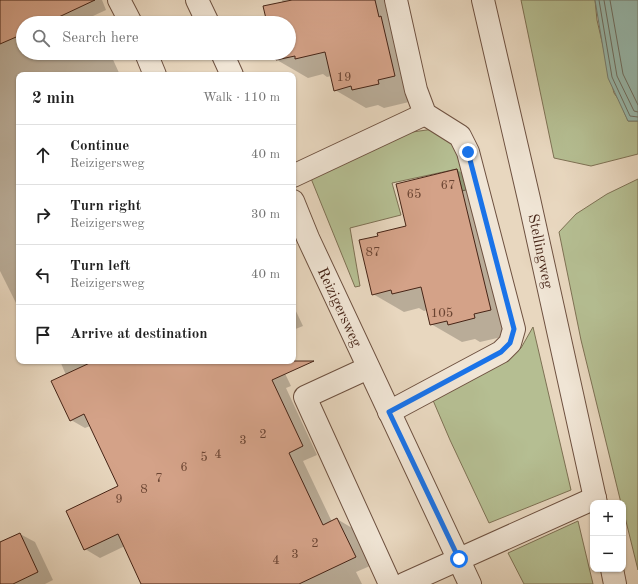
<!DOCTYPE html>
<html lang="en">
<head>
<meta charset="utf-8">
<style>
  :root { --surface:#fff; --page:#f2f2f2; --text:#222; --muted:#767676; --line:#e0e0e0 }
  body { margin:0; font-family:"Old Standard TT",serif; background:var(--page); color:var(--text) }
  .controls { position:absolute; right:12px; bottom:12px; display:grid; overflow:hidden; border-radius:8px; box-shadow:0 1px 3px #0004 }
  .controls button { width:36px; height:36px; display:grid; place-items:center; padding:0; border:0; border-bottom:1px solid var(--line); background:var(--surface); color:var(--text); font:20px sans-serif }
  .stop { position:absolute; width:12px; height:12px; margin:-9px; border:3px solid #1a73e8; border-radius:50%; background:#fff }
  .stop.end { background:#1a73e8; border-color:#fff; box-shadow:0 1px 4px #0008 }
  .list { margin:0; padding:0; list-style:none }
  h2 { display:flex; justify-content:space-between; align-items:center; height:52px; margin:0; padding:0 16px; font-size:17px }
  h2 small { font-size:13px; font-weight:400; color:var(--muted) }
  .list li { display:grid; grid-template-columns:26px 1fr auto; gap:12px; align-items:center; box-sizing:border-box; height:60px; padding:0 16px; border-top:1px solid var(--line) }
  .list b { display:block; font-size:15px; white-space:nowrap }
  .list p { margin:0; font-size:13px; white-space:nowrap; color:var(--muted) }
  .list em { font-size:13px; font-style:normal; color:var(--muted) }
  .icon { flex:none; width:22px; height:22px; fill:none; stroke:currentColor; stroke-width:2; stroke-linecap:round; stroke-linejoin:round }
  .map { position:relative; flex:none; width:638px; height:584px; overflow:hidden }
  .search { position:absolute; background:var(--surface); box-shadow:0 1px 3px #0004; left:16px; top:16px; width:280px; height:44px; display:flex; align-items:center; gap:10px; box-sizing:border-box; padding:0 14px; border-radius:22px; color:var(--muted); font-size:15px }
  .panel { position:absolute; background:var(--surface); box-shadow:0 1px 3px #0004; left:16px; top:72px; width:280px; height:292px; border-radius:8px }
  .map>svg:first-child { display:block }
  .green { fill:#b5be92; stroke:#7e7154 }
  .water { fill:#98baae; stroke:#777e71 }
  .shadow { fill:#0003 }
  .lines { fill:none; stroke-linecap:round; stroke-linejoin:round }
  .shore { stroke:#6f6f62; stroke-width:1 }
  .building { fill:#d4a288; stroke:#462416 }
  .minor-casing { stroke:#6e5140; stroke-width:24 }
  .minor { stroke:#f0e5d5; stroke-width:22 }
  .route { stroke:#1a73e8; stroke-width:5 }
  .labels { text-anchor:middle; stroke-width:3; stroke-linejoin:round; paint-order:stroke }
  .number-label { font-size:13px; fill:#6a4432 }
  .street-label { font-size:15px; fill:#462416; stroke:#f0e5d5 }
</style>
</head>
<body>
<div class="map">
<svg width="638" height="584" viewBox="0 0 638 584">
  <rect width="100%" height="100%" fill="#e8d7bf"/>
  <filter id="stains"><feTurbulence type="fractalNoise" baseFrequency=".005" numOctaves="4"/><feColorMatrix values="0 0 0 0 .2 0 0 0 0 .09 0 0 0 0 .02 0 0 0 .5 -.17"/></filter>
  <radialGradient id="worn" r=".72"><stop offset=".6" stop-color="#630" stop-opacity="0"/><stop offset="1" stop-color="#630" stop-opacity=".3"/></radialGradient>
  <!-- green -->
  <g class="green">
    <path d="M521 0H595L597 20 614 93 619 100 628 121H638V154L591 166 554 158Z"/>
    <path d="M434 129 459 149 473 188 462 191 457 169 392 183 401 215 350 228 360 286 355 287 310 176 405 133Z"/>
    <path d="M638 179V570L623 509V503H621L581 340 559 232 576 214 607 194Z"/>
    <path d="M533 327 571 490 489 523 450 440 432 398 489 366 510 359 521 348Z"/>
    <path d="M578 521 593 584H524L508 553Z"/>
  </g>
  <!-- water -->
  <path class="water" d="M595 0H638V121H628L608 78Z"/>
  <!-- shadow -->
  <g class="shadow">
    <path d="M0 0H102L106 10 93 16 96 23H23V53H110L120 75H19V309L0 271Z"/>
    <path d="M282 0H403L409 102 384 108 378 105 366 108 335 90 331 76 327 77 323 74 308 78 277 60 275 53H289V23H268L283 3Z"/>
    <path d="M457 170 488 188 506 336 480 342 475 339 462 342 431 324 428 310 424 311 419 308 404 312 373 294 379 237 407 227Z"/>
    <path d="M293 305 303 326 293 330Z"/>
    <path d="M60 361H279L291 386 286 388 317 455 303 461 332 522 337 519 352 528 370 566 356 572 362 584H143L125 546 100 558 85 549 119 486 90 426 85 428 71 420 66 375Z"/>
    <path d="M20 534 35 542 53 580 45 584H0V543Z"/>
  </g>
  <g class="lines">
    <!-- shore -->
    <g class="shore">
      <path d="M599 0 612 77 630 116 638 117"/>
      <path d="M604 0 617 76 634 111 638 112"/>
      <path d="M610 0 623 74 638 105"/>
    </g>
  </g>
  <!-- building -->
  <g class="building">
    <path d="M0 0H95L46 23H23V34L0 44Z"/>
    <path d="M292 0H375L379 17 381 16 395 76 378 80 379 84 352 90 351 86 334 91 325 52 295 59V56L276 60 274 53H289V23H267L263 6Z"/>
    <path d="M457 169 491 310 474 314 475 318 448 325 447 321 430 325 421 287 392 294 391 290 372 295 359 240 378 236 377 233 406 226 396 184Z"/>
    <path d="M94 361H314L272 380 303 446 289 453 323 525 337 518 356 557 299 584H141L118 534 84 550 66 511 118 486 84 414 70 421 51 381Z"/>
    <path d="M20 533 38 572 13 584H0V542Z"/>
  </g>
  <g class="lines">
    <!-- minor casing -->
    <g class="minor-casing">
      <g id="minor">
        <path d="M119 0 131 23"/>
        <path d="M197 0 208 23"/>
        <path d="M483 0 529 199 596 503"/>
        <path d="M146 53 155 75"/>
        <path d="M222 53 232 75"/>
        <path d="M293 176 425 114"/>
        <path d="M293 201 308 238 470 584"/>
        <path d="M368 368 305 397 390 584"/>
        <path d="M389 412 501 352 510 343 514 329 468 152 460 136 425 114 416 90 396 0"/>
        <path d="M612 569 615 584"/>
        <path d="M404 584 595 498"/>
      </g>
    </g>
    <!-- minor -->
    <use href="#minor" class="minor"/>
  </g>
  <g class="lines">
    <!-- route -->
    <path class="route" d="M459 559 389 412 501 352 510 343 514 329 468 152"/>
  </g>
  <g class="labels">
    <!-- number labels -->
    <g class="number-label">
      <text x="344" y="81">19</text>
      <text x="448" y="189">67</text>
      <text x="414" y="198">65</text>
      <text x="373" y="256">87</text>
      <text x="442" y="317">105</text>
      <text x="263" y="438">2</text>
      <text x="243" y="444">3</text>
      <text x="218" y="458">4</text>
      <text x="204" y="461">5</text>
      <text x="184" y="471">6</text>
      <text x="159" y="482">7</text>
      <text x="144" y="493">8</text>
      <text x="119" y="503">9</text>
      <text x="315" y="547">2</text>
      <text x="295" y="558">3</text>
      <text x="276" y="564">4</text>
    </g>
    <!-- street labels -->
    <g class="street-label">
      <text transform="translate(541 251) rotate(78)" y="5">Stellingweg</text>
      <text transform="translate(340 307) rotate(65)" y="5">Reizigersweg</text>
    </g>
  </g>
  <rect width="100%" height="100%" filter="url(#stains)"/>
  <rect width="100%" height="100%" fill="url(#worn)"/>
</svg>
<div class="controls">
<button>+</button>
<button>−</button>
</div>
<div class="stop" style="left:459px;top:559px"></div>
<div class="stop end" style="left:468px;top:152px"></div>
<div class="search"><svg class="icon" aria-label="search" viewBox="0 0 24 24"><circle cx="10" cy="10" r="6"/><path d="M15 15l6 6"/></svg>Search here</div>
<section class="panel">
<h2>2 min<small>Walk · 110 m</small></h2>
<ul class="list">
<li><svg class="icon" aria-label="ahead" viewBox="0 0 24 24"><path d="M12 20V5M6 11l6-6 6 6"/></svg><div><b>Continue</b><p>Reizigersweg</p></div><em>40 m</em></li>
<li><svg class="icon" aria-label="right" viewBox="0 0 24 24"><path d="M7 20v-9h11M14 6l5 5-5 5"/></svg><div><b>Turn right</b><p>Reizigersweg</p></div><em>30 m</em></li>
<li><svg class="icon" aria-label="left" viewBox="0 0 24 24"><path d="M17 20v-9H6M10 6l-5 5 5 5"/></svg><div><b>Turn left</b><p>Reizigersweg</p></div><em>40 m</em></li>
<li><svg class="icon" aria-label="arrive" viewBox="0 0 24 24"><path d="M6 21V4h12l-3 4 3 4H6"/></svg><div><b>Arrive at destination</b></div></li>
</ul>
</section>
</div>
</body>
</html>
